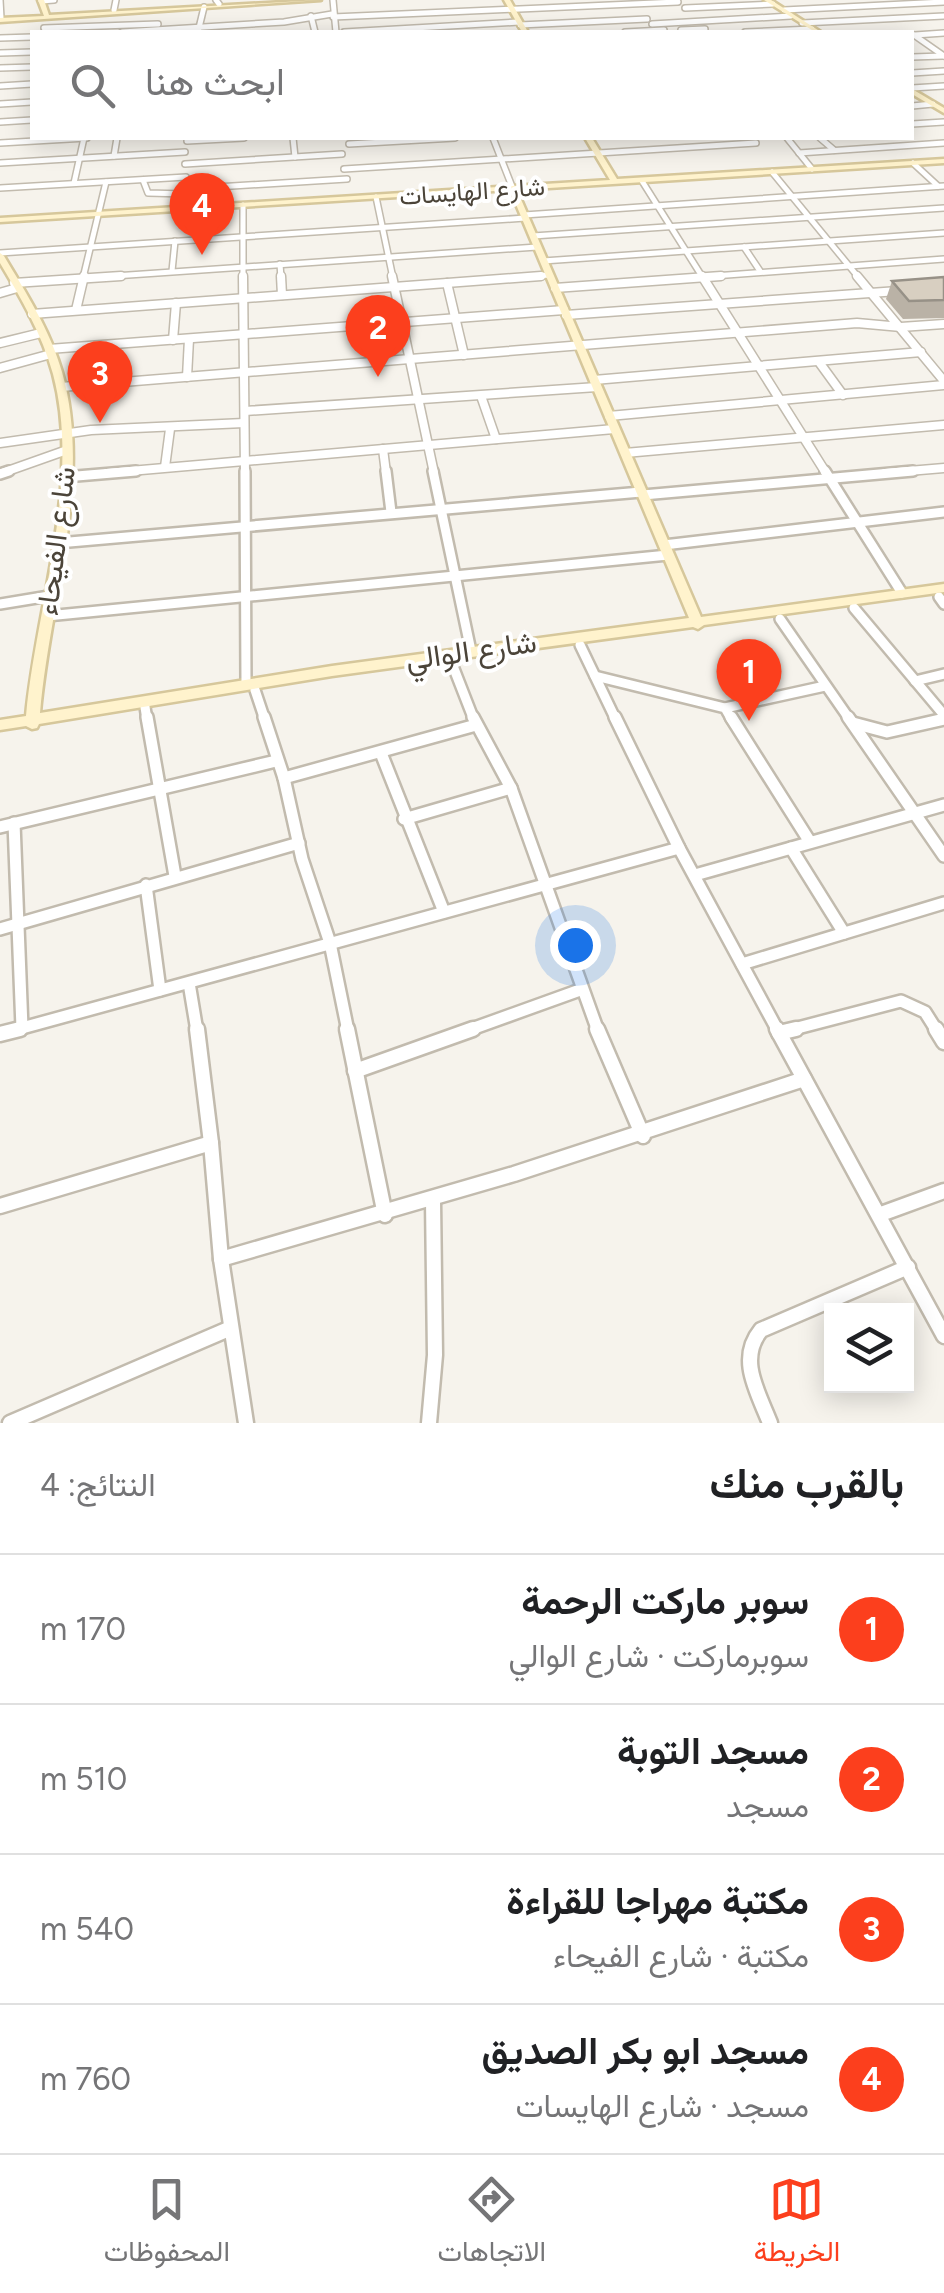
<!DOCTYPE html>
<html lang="ar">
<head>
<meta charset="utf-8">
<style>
  :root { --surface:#fff; --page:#f6f6f6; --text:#202124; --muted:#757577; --line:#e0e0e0; --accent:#fc3f1d }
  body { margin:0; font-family:Figtree,Vazirmatn,sans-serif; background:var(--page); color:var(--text); direction:rtl }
  .controls { position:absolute; right:30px; bottom:30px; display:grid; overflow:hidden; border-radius:0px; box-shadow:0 5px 25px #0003 }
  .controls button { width:90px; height:90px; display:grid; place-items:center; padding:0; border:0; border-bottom:2px solid var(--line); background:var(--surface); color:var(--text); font:50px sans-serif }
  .you { position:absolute; left:575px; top:945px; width:35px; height:35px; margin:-25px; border:8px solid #fff; border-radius:50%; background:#1a73e8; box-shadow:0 0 0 15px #1a73e833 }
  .badge { display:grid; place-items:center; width:65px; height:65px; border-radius:50%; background:var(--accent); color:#fff; font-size:32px; font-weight:700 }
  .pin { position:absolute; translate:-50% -82px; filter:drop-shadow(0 2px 5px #0008) }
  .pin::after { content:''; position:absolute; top:52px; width:35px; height:30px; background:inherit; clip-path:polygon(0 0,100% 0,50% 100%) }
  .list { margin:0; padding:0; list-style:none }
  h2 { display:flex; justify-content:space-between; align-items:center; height:130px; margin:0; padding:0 40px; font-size:42px }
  h2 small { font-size:32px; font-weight:400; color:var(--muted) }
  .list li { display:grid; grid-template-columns:65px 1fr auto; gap:30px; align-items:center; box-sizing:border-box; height:150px; padding:0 40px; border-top:2px solid var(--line) }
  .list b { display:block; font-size:38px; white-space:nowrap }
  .list p { margin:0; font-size:32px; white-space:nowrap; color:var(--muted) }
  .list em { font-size:32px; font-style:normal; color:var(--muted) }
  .icon { flex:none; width:55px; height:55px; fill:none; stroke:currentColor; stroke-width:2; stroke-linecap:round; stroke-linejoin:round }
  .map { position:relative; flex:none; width:944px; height:1423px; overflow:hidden; direction:ltr }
  .search { position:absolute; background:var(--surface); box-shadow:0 5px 25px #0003; left:30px; right:30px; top:30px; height:110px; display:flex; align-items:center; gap:25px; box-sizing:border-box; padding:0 35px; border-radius:0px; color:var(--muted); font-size:38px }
  .sheet { height:730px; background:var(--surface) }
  nav { display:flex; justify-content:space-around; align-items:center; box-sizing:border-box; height:140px; border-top:2px solid var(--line); background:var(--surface); font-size:28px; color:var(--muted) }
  nav a { display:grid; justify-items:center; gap:5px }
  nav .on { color:var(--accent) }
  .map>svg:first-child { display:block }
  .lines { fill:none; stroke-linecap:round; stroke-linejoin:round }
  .street-far4-casing { stroke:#c2bbae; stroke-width:8 }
  .street-far3-casing { stroke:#c2bbae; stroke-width:11 }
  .street-far2-casing { stroke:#c2bbae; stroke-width:14 }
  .street-far1-casing { stroke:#c2bbae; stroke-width:16 }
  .street-casing { stroke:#c2bbae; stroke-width:19 }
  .secondary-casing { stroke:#d6c79b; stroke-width:5 }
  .street-far4 { stroke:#fff; stroke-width:5 }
  .street-far3 { stroke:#fff; stroke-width:8 }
  .street-far2 { stroke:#fff; stroke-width:9 }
  .street-far1 { stroke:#fff; stroke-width:11 }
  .street { stroke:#fff; stroke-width:14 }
  .secondary { fill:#fff3cd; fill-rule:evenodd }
  .wall { fill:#bab2a6 }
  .building { fill:#d8cfc1; stroke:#979187; stroke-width:2.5 }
  .labels { text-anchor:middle; stroke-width:8; stroke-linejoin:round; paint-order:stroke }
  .far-street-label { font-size:25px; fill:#4b4439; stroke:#fff }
  .street-label { font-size:30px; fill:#4b4439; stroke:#fff }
</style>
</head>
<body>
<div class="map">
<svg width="944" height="1423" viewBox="0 0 944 1423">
  <rect width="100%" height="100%" fill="#f6f3ec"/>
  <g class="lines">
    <!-- street-far4 casing -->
    <g class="street-far4-casing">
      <g id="street-far4">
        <path d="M0 0 1 18"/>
        <path d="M216 0 219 4"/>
        <path d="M333 0 336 32"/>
        <path d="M41 1 54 0"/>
        <path d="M685 8 773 4"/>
        <path d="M114 10 116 0"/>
        <path d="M784 10 944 2"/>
        <path d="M311 16 315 32"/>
        <path d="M333 17 678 2"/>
        <path d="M802 23 944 16"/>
        <path d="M652 24 791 16"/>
        <path d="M520 25 647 19"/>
        <path d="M44 28 158 24"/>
        <path d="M681 30 705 29"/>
        <path d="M122 32 284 22 332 14"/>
        <path d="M198 32 204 7"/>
        <path d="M344 32 519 22"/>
        <path d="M625 32 664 30"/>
        <path d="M745 32 812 29"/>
        <path d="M914 35 944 56"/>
        <path d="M915 35 944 33"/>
        <path d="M0 38 32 37"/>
        <path d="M0 53 32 52"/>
        <path d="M912 57 943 56"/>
        <path d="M0 68 32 67"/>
        <path d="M912 73 944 71"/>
        <path d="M0 86 32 84"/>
        <path d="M912 88 944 86"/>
        <path d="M0 104 32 102"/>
        <path d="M912 106 933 104"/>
        <path d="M0 122 32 120"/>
        <path d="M912 124 944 122"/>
        <path d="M293 138 295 157"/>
        <path d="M493 138 513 189"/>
        <path d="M787 138 812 169"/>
        <path d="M820 138 834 150"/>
        <path d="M187 141 244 138"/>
        <path d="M0 143 87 138"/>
        <path d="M349 144 455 138"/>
        <path d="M799 153 944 143"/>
        <path d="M114 156 117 138"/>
        <path d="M0 163 185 152"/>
        <path d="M913 163 938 186"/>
        <path d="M185 164 342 154"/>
        <path d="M344 169 756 143"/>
        <path d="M772 172 859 278"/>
        <path d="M143 180 148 193 185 194"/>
        <path d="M642 181 703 278"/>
        <path d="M74 183 84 138"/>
        <path d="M0 188 186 177"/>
        <path d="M185 189 347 179"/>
        <path d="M376 197 393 278"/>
        <path d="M243 205V278"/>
        <path d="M524 215 944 186"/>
        <path d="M533 236 944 208"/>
        <path d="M744 247 760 271"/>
        <path d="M0 253 525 218"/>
        <path d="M543 261 944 233"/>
        <path d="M280 264 281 278"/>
        <path d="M172 271 175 241"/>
        <path d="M83 278 106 182"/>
        <path d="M85 278 537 247"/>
        <path d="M507 278 549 275"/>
        <path d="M687 278 944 259"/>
      </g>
    </g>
    <!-- street-far3 casing -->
    <g class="street-far3-casing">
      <g id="street-far3">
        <path d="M243 276 245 473"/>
        <path d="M281 276 282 295"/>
        <path d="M392 276 434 473"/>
        <path d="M702 276 826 473"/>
        <path d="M857 276 944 381"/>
        <path d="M14 283 121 276"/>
        <path d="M447 283 464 355"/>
        <path d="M555 288 721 276"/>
        <path d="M0 293 17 288"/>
        <path d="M76 310 84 276"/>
        <path d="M32 314 541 276"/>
        <path d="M566 315 898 291"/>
        <path d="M173 340 176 303"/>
        <path d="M0 343 41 333"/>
        <path d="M49 349 564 310"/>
        <path d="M819 362 843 395"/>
        <path d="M0 368 51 354"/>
        <path d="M187 377 189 339"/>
        <path d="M594 380 921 352"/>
        <path d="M61 387 857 323 901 327 944 324"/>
        <path d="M481 396 496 439"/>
        <path d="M245 411 597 387"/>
        <path d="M609 416 944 385"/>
        <path d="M0 443 91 430 244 423"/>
        <path d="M383 449 386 473"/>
        <path d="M625 453 944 425"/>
        <path d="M165 467 170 429"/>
        <path d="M2 473 67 450"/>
        <path d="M107 473 614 429"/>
        <path d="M885 473 944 468"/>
      </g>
    </g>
    <!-- street-far2 casing -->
    <g class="street-far2-casing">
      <g id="street-far2">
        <path d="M245 471 246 684"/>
        <path d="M386 471 391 512"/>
        <path d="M433 471 471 651"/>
        <path d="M825 471 902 593"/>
        <path d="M0 474 9 471"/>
        <path d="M65 477 136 471"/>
        <path d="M643 495 913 471"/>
        <path d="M58 543 641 492"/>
        <path d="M664 545 944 512"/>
        <path d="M939 597 944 604"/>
        <path d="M0 604 49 596"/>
        <path d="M854 608 944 715"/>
        <path d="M47 616 668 555"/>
        <path d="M780 619 850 720"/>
        <path d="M580 645 616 720"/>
        <path d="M451 661 474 720"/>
        <path d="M595 676 725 708 732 720"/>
        <path d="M915 681 944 674"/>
        <path d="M255 690 265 720"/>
        <path d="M145 707 147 720"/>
        <path d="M725 708 825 686"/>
      </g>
    </g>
    <!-- street-far1 casing -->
    <g class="street-far1-casing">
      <g id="street-far1">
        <path d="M147 717 175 876"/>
        <path d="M264 717 284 778 302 859 330 943 348 1031"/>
        <path d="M473 717 511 788 598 1031"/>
        <path d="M615 717 679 848 778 1031"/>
        <path d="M731 717 810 842"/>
        <path d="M848 717 944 856"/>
        <path d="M853 723 887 732 944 719"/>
        <path d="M381 753 444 912"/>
        <path d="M284 778 476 725"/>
        <path d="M404 819 511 788"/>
        <path d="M14 823 22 1028"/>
        <path d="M0 827 276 761"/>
        <path d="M791 848 844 933"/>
        <path d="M695 875 944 805"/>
        <path d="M146 885 160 990"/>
        <path d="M0 929 299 843"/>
        <path d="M742 964 944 903"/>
        <path d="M189 983 197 1031"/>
        <path d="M11 1031 679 848"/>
        <path d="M466 1031 580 990"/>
        <path d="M786 1031 901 1001 925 1012 937 1031"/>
      </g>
    </g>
    <!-- street casing -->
    <g class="street-casing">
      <g id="street">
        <path d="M197 1029 211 1143"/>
        <path d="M347 1029 385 1215"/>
        <path d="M597 1029 643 1136"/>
        <path d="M777 1029 944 1336"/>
        <path d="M936 1029 944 1042"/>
        <path d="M779 1033 796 1029"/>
        <path d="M0 1034 20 1029"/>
        <path d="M355 1071 473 1029"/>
        <path d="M0 1206 211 1143 221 1259 246 1423"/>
        <path d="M881 1214 944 1191"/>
        <path d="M221 1259 514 1174 804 1079"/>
        <path d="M10 1423 231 1328"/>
        <path d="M429 1423 435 1355 433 1201"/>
        <path d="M770 1423C758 1392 737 1359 761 1330L908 1267"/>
      </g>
    </g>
    <!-- secondary casing -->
    <g class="secondary-casing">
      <g id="secondary">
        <path d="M38 0H44L49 15 321 0 0 22V18L44 16Z"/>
        <path d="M504 0H510L528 32H522Z"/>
        <path d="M764 0H771L821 32H815Z"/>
        <path d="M912 89 944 108V113L912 94Z"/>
        <path d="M585 138H592L617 179 944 159V163L517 190 701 617 944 584V592L704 625 698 629 693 627 332 676 39 724 37 728 32 729 26 726 0 730V720L26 716C36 606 82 483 53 374 42 334 21 298 0 263V253L4 256C26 293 50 330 62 372 93 481 49 604 40 713L332 666 689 618 510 190 0 222V218L610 180Z"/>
      </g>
    </g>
    <!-- street-far4 -->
    <use href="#street-far4" class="street-far4"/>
    <!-- street-far3 -->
    <use href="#street-far3" class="street-far3"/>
    <!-- street-far2 -->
    <use href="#street-far2" class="street-far2"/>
    <!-- street-far1 -->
    <use href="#street-far1" class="street-far1"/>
    <!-- street -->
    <use href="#street" class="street"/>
    <!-- secondary -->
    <use href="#secondary" class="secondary"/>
  </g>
  <!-- wall -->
  <path class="wall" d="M944 277V318L903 319 886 299 892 281Z"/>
  <!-- building -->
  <path class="building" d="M944 277V300L909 301 892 281Z"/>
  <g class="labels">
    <!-- far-street labels -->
    <g class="far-street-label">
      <text transform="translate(472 191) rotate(-4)" y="9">شارع الهايسات</text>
    </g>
    <!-- street labels -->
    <g class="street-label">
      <text transform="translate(56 541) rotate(-83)" y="10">شارع الفيحاء</text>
      <text transform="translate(471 651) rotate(-8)" y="10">شارع الوالي</text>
    </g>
  </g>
</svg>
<div class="controls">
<button><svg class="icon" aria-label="layers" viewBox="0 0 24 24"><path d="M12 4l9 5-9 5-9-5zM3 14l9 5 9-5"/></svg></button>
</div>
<div class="you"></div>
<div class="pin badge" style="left:749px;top:721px">1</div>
<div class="pin badge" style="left:378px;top:377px">2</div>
<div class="pin badge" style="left:100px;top:423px">3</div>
<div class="pin badge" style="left:202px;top:255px">4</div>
<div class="search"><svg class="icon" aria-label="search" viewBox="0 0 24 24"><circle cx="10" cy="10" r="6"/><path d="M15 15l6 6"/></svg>ابحث هنا</div>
</div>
<section class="sheet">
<h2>بالقرب منك<small>النتائج: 4</small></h2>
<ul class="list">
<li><span class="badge">1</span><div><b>سوبر ماركت الرحمة</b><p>سوبرماركت · شارع الوالي</p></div><em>170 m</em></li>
<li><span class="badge">2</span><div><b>مسجد التوبة</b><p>مسجد</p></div><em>510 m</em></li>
<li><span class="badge">3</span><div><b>مكتبة مهراجا للقراءة</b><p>مكتبة · شارع الفيحاء</p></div><em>540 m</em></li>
<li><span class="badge">4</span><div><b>مسجد ابو بكر الصديق</b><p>مسجد · شارع الهايسات</p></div><em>760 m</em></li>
</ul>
</section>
<nav>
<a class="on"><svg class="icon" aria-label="map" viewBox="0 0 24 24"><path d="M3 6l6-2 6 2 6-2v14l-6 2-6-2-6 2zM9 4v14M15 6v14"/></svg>الخريطة</a>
<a><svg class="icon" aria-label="directions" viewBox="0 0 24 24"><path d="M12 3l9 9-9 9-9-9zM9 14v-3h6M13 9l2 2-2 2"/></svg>الاتجاهات</a>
<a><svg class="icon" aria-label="saved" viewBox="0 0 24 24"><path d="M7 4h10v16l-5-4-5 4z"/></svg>المحفوظات</a>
</nav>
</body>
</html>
